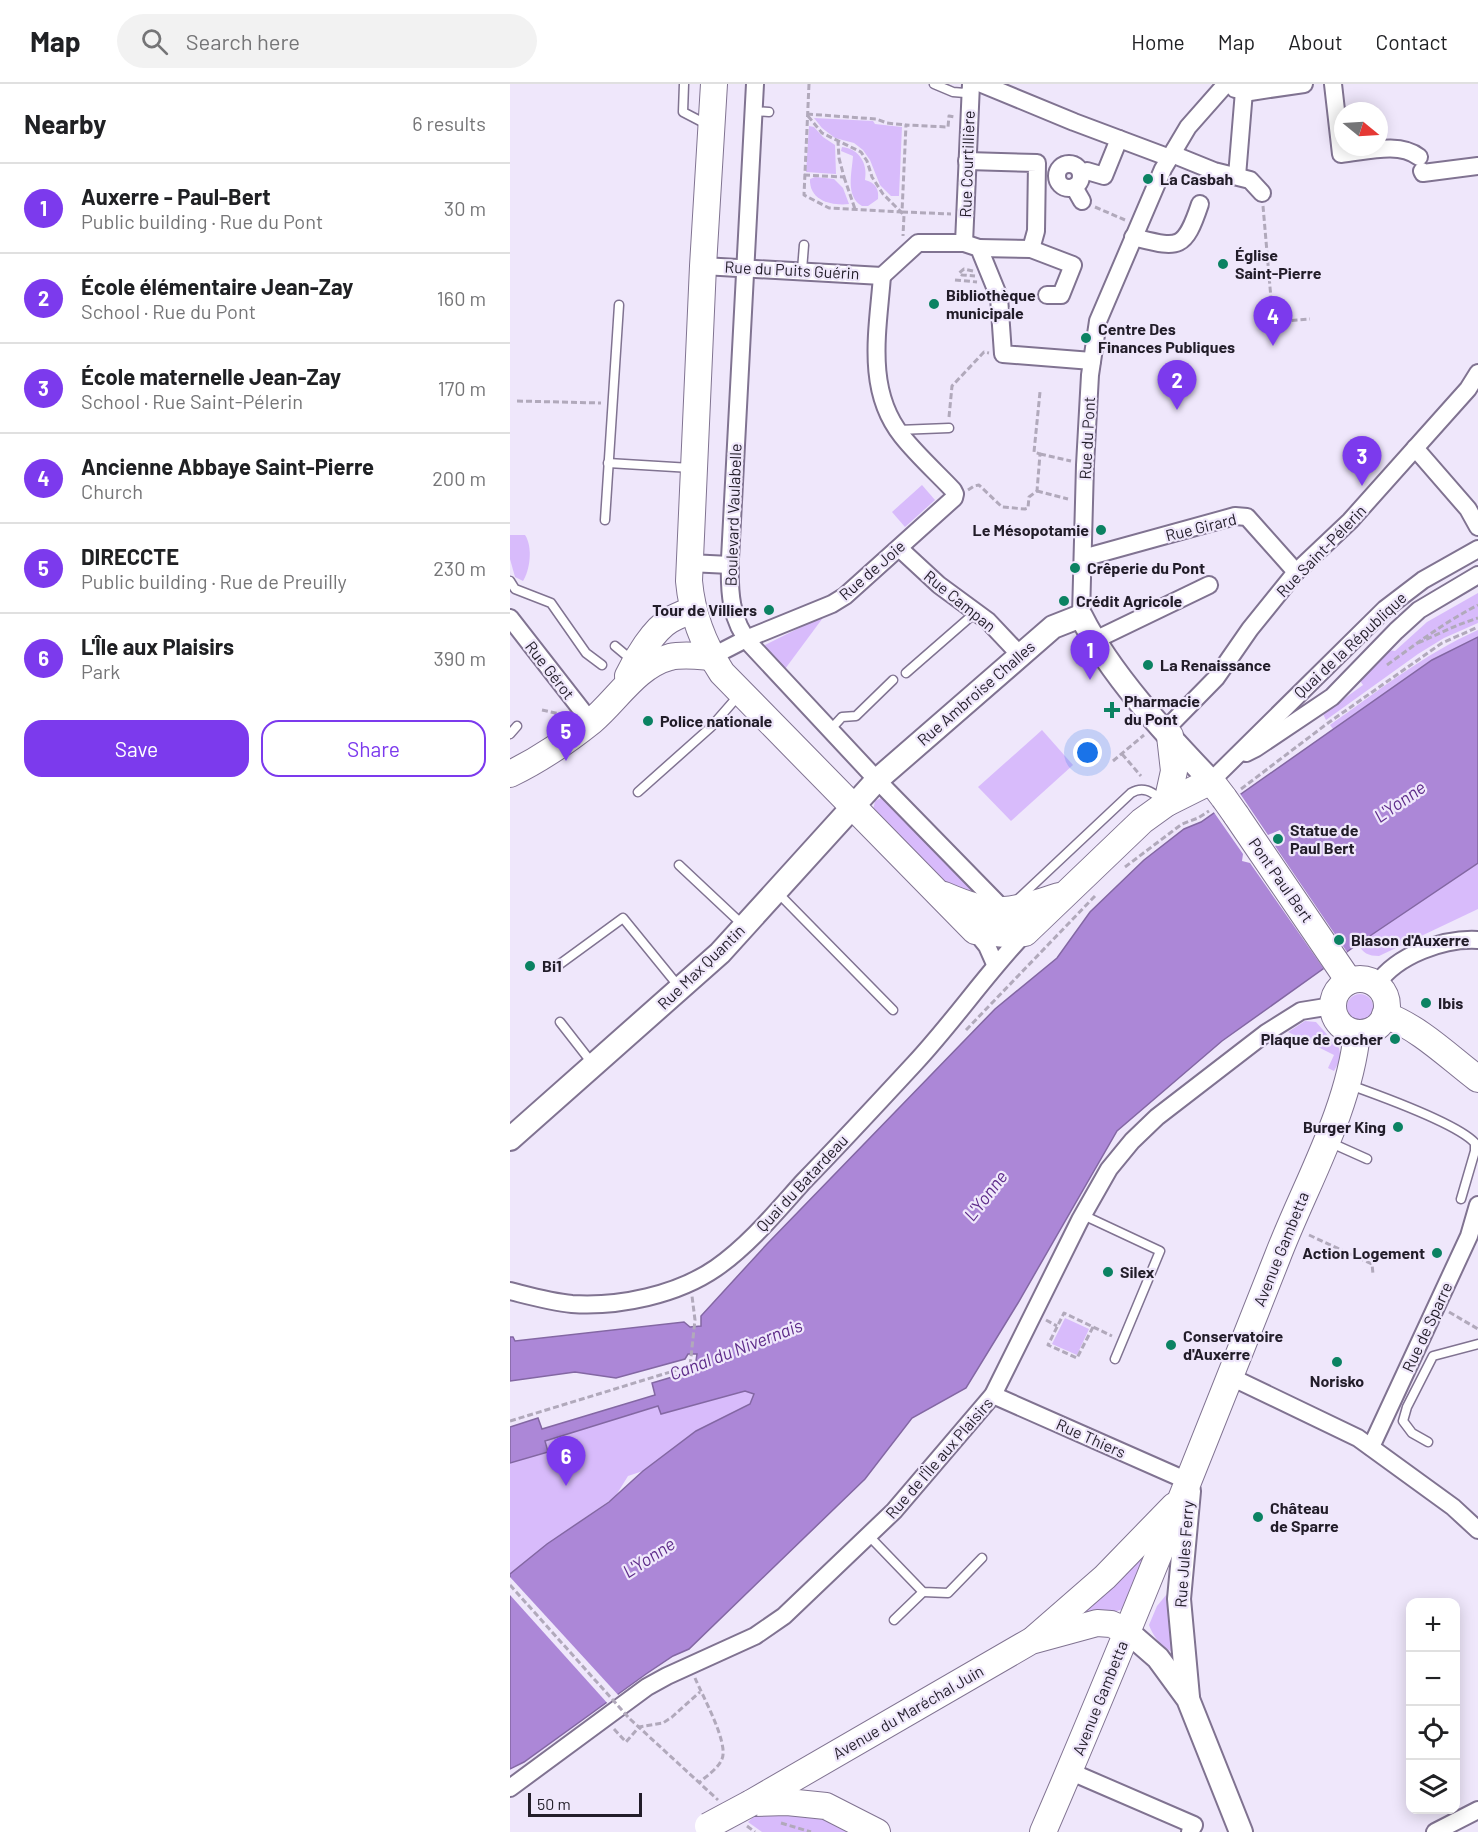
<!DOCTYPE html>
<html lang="en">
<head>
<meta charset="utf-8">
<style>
  :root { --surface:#fff; --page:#f2f2f2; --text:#202124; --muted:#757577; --line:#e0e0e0; --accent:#7c3aed }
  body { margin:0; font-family:Barlow,sans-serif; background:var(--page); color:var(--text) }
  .controls { position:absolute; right:18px; bottom:18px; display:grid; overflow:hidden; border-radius:12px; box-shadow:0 3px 15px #0003 }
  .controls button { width:54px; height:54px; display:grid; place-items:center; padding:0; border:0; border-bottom:2px solid var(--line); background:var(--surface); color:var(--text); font:30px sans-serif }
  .compass { position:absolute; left:824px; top:18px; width:54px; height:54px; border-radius:50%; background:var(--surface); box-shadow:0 3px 15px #0003; rotate:108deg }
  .scale { position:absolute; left:18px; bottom:15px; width:114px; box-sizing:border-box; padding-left:6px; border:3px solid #221d29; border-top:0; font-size:16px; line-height:21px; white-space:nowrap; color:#221d29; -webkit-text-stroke:4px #efe7fb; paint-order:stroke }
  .you { position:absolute; left:578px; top:669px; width:21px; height:21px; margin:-15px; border:4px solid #fff; border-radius:50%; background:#1a73e8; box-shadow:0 0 0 9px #1a73e833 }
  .badge { display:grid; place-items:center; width:39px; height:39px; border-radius:50%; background:var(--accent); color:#fff; font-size:20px; font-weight:700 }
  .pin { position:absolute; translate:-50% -50px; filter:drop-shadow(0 2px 3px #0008) }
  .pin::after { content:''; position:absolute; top:32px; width:21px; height:18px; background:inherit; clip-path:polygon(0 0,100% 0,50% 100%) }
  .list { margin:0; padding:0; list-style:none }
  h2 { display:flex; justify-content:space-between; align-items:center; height:78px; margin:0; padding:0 24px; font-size:26px }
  h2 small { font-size:20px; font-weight:400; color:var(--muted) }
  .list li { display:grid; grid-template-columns:39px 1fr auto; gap:18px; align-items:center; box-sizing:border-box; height:90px; padding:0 24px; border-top:2px solid var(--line) }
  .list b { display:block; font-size:22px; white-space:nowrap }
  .list p { margin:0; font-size:20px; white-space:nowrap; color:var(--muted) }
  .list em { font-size:20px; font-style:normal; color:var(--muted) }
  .actions { display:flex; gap:12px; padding:18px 24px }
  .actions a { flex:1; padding:14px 0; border:2px solid var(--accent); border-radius:18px; text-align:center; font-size:21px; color:var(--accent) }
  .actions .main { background:var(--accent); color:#fff }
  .icon { flex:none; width:33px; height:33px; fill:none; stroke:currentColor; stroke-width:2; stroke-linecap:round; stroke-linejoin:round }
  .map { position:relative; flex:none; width:968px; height:1748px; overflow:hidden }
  header { display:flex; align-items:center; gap:36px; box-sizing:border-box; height:84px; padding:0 30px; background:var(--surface); border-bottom:2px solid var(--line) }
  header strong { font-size:28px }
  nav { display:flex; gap:33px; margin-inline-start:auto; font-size:21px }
  .search { width:420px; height:54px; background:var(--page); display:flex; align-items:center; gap:15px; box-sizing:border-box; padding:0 21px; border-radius:33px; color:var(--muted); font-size:22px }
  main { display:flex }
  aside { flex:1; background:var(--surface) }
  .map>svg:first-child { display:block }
  .green { fill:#d8bbfb }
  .water { fill:#ac87d7; stroke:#8367a3; stroke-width:1.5 }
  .pier { fill:#efe7fb }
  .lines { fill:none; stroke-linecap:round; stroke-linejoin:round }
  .lane-casing { stroke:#807391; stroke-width:11 }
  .street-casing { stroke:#807391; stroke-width:20 }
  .secondary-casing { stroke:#807391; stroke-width:26 }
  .primary-casing { stroke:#807391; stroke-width:28 }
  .path { stroke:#b1a9bb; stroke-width:3; stroke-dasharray:6 3; stroke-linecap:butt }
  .lane { stroke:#fff; stroke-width:8 }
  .street { stroke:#fff; stroke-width:16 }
  .secondary { stroke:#fff; stroke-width:22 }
  .primary { stroke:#fff; stroke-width:26 }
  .primary-bridge-casing { stroke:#807391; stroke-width:28; stroke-linecap:butt }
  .path-bridge { stroke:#b1a9bb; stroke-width:3; stroke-dasharray:6 3; stroke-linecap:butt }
  .primary-bridge { stroke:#fff; stroke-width:26 }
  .poi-dot { fill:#0b8262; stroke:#efe7fb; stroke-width:2 }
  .labels { text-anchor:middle; stroke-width:4.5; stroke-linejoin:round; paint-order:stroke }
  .street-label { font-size:16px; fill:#221d29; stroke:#efe7fb }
  .poi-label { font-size:16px; font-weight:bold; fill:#221d29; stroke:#efe7fb; text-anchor:start }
  .water-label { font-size:18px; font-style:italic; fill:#5e2c8a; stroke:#efe7fb }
</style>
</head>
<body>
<header>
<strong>Map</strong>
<div class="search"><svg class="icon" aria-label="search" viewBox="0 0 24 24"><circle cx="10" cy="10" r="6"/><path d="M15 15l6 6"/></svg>Search here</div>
<nav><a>Home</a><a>Map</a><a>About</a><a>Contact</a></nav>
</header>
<main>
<aside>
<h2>Nearby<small>6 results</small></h2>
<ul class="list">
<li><span class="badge">1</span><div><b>Auxerre - Paul-Bert</b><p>Public building · Rue du Pont</p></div><em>30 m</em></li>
<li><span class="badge">2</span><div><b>École élémentaire Jean-Zay</b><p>School · Rue du Pont</p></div><em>160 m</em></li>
<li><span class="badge">3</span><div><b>École maternelle Jean-Zay</b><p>School · Rue Saint-Pélerin</p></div><em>170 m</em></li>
<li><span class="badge">4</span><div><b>Ancienne Abbaye Saint-Pierre</b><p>Church</p></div><em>200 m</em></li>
<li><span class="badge">5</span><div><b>DIRECCTE</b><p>Public building · Rue de Preuilly</p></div><em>230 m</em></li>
<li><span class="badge">6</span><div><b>L'Île aux Plaisirs</b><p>Park</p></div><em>390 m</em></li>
</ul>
<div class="actions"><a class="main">Save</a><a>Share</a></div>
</aside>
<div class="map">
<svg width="968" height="1748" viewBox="0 0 968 1748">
  <rect width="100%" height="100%" fill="#efe7fb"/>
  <!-- green -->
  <g class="green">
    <path d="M304 34 363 37 365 40 392 43 389 112H381L370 101 360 76 353 66 344 59 325 54 312 44Z"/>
    <path d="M299 42 304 43 313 53 325 61 326 90 296 88Z"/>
    <path d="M332 63C349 65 358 79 355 96 366 99 369 105 368 115L358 122H352C335 112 342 89 343 72L331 67Z"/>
    <path d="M305 93 324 95 333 104 339 120C322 122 299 117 300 95Z"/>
    <path d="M412 401 425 416 395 443 382 428Z"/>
    <path d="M0 451H15C23 463 20 486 13 497L5 493 0 475Z"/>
    <path d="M968 509V539L934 554 908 570 816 636 813 630 853 601 848 594 876 566 885 567 917 538Z"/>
    <path d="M315 531 275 585 253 562Z"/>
    <path d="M968 546V553L922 576 823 645 820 641C868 607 914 570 968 546Z"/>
    <path d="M532 646 563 681 501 737 468 703Z"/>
    <path d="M373 713 476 815 443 804 425 789 363 726 365 717Z"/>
    <path d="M968 779V825L869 872C858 872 853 869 848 860Z"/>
    <circle cx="850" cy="923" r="13"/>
    <path d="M795 937 806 938 829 964 831 974 824 987 818 984 824 971 778 948Z"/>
    <path d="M555 1234 579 1245 567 1271 542 1260Z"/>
    <path d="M235 1307 244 1310 240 1320 186 1347 133 1387 118 1392 105 1413 37 1460 0 1490V1379L38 1368 35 1357 149 1322 152 1330Z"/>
    <path d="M632 1471 633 1477 613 1525 595 1531 571 1532Z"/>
    <path d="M657 1510 660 1512 664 1568C652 1565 643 1552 639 1541L647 1522Z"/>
    <path d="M249 1728 307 1730 343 1748H252L238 1738Z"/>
  </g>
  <!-- water -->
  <path class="water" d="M968 553V779L848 860 712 957 607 1047 508 1219 456 1304 402 1334 355 1395 179 1565 163 1572 136 1590 14 1678 0 1685V1490L37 1460 99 1418 133 1387 186 1347 240 1320 244 1310 235 1307 151 1330 148 1322 35 1357 38 1368 0 1379V1343L28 1334 32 1345 145 1311 142 1299 189 1285 191 1281V1278L186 1277 187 1270H178L175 1275 106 1294 65 1288 0 1297V1253H3L5 1257 174 1238 180 1243 191 1242V1232L257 1160 485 925 547 874 580 828 634 776 674 745 691 738 922 576Z"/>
  <!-- pier -->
  <g class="pier">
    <path d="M729 708 758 751 770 746 773 750 775 754 765 762 837 868 814 885 740 779 732 777 733 770 703 727Z"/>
    <path d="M0 1493 110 1613 99 1621 0 1511Z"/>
  </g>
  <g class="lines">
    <!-- lane casing -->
    <g class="lane-casing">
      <g id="lane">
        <path d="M174 0 173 28 198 41"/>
        <path d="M424 0 443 8 455 9 458 3"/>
        <path d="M244 27 259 28"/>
        <path d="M292 186 294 161"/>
        <path d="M388 346 439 344"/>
        <path d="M98 379 181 384"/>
        <path d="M95 436 109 221"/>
        <path d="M0 497 5 505 41 519 76 569 92 581"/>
        <path d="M105 562 123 577"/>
        <path d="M396 589 466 528"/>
        <path d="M320 646 332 633 346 632 383 596"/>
        <path d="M0 650 7 642"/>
        <path d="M128 708 201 643 229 611"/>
        <path d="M169 781 234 842"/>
        <path d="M266 807 383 926"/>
        <path d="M507 816 621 709C634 701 643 709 654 717"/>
        <path d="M50 880 113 834 170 904"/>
        <path d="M50 938 82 979"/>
        <path d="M840 1001C868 1011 947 1039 965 1059V1067L951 1115"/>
        <path d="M819 1058 857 1075"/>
        <path d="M573 1131 650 1167 605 1275"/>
        <path d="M918 1358 902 1349 893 1337 897 1323 923 1272 968 1260"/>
        <path d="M359 1452 413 1508 438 1509 472 1474"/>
        <path d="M384 1536 413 1508"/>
      </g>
    </g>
    <!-- street casing -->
    <g class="street-casing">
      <g id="street">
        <path d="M245 0 220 475C219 507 220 536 241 561L367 696 495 827"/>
        <path d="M472 0 564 38 660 74"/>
        <path d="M823 0 831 70C854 68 889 57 909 73"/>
        <path d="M725 5 740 8 794 0"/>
        <path d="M662 70 704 87 740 96 752 109"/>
        <path d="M457 77 527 79 526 147 521 165"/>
        <circle cx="559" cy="92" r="12"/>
        <path d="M912 87 913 89 968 82"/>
        <path d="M571 89 577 87 594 92 609 55"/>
        <path d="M727 92 734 7"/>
        <path d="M564 103 572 117"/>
        <path d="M623 153C668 164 674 168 690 120"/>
        <path d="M454 159 461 0"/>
        <path d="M469 164 521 165 563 181 551 211H537"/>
        <path d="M193 182 372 192"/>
        <path d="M372 192 408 159H454L469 164 489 213 493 270 582 277"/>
        <path d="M905 364 958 425 968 443"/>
        <path d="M389 464 429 501 478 537 511 572"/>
        <path d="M573 474 725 432 737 433 786 488"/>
        <path d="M179 479 220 481"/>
        <path d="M571 532 575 381 580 291 588 237 653 85 678 43 716 0"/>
        <path d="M0 534 81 638"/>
        <path d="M583 557 699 501"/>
        <path d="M201 573 236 555 322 520 335 512 444 414 445 410 443 406C426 388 407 371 392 352 355 306 368 246 372 192"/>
        <path d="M655 646 706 594 740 545 786 488 840 437 958 305 968 289"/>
        <path d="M736 669 746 664 822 613 886 547 909 526 968 491"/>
        <path d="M701 697 875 525 913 496 968 465"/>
        <path d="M465 847 477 862 485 880"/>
        <path d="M867 900C887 871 934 854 968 856"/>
        <path d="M0 1207C20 1212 41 1218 62 1220 109 1223 167 1211 206 1184 239 1161 266 1128 293 1098 331 1059 368 1019 405 979 444 937 476 890 515 849"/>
        <path d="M721 1293 848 1354 943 1423 968 1446"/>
        <path d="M483 1311 680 1398"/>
        <path d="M861 1363 959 1152 968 1121"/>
        <path d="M559 1687 684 1741 680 1748"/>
        <path d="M0 1704 137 1603 157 1592 245 1552 274 1532 384 1427 483 1311 570 1136 599 1085 622 1057 647 1033 756 949 791 927 822 922"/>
        <path d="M925 1748 968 1726"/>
      </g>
    </g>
    <!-- secondary casing -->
    <g class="secondary-casing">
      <g id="secondary">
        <path d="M0 1055 210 869 367 696 543 543 571 532C600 590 655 649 701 697"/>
        <path d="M617 1547 648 1574 678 1615 731 1748"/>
        <path d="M678 1613 669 1515 679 1407"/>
      </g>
    </g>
    <!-- primary casing -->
    <g class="primary-casing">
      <g id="primary">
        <path d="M204 0 193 182 179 497C182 531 193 560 212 589L465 847 496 850 515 849 632 737 657 719 701 697 714 714"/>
        <path d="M118 592C126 575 144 545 160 536 167 532 175 529 182 526"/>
        <path d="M0 690C29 676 57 657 82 637 107 616 126 582 160 573 173 570 188 572 201 573"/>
        <path d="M657 719 664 687 660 652"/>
        <path d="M726 731 839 897"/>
        <path d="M434 811C485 833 497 829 549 812"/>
        <circle cx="850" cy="922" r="27"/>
        <path d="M875 931C910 944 939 973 968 995"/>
        <path d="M525 1554 595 1493 664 1422"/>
        <path d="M241 1719 521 1557 587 1539 601 1540 617 1547"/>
        <path d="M244 1719 277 1718 316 1722 367 1748"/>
        <path d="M533 1748C615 1558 691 1366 767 1174 795 1101 839 1027 847 949"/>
      </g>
    </g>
    <!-- path -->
    <g class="path">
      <path d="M299 0 294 111 319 124 392 128 396 41 438 43 439 32 445 33"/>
      <path d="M297 30 366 35 377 39 396 41"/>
      <path d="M298 32 312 49 351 68 357 77 362 93 373 110 394 131 393 152"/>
      <path d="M294 91 334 93 329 74 328 58"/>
      <path d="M334 93 345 125"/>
      <path d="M753 122 763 238 800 235"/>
      <path d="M585 123 615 136"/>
      <path d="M392 128 441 130"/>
      <path d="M463 187 454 185 449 189 452 191 465 192"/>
      <path d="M445 196 467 198"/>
      <path d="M7 317 91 319"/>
      <path d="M439 333 442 302 474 268 479 269"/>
      <path d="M530 370 561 377"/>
      <path d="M458 406 464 402 469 401 492 423 515 425 518 424 519 413 527 407 530 370 524 368 530 308"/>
      <path d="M527 407 558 415"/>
      <path d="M908 559 948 541 968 534"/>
      <path d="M877 581C907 559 935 538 968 521"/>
      <path d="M32 626 54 631"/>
      <path d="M612 670 631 692"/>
      <path d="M603 677 634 651"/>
      <path d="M731 705 818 639 932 559 968 543"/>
      <path d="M763 753 769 750 772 751 773 754 767 759"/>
      <path d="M615 783 672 740 688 734 699 727"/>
      <path d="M456 946 585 812"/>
      <path d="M799 1151 862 1180 863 1190"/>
      <path d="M939 1228 968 1245"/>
      <path d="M536 1236 547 1242"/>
      <path d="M583 1243 567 1274 538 1261 554 1229 602 1252"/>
      <path d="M0 1337 180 1282 185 1236 182 1212"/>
      <path d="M185 1594C192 1611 219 1659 212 1675 208 1685 196 1692 189 1699"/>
      <path d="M120 1635 208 1716"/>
      <path d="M104 1645 116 1658 129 1643 153 1639 162 1633 190 1608"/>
      <path d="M271 1739 301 1748"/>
      <path d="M237 1742 245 1748"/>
    </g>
    <!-- lane -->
    <use href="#lane" class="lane"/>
    <!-- street -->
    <use href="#street" class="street"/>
    <!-- secondary -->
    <use href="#secondary" class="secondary"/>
    <!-- primary -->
    <use href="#primary" class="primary"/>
    <!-- primary-bridge casing -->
    <g class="primary-bridge-casing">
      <g id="primary-bridge">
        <path d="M714 714 726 731"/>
        <path d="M198 1742 241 1719"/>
      </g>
    </g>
    <!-- path-bridge -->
    <path class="path-bridge" d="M0 1501 119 1634"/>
    <!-- primary-bridge -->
    <use href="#primary-bridge" class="primary-bridge"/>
  </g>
  <!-- markers -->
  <g class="poi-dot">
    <circle cx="638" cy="95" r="6"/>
    <circle cx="713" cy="180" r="6"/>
    <circle cx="424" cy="220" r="6"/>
    <circle cx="576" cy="254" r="6"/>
    <circle cx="591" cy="446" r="6"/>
    <circle cx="565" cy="484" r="6"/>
    <circle cx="554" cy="517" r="6"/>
    <circle cx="259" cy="526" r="6"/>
    <circle cx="638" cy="581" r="6"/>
    <path d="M599 617h6v6h6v6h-6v6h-6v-6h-6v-6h6z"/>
    <circle cx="138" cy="637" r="6"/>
    <circle cx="768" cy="755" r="6"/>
    <circle cx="829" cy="856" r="6"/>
    <circle cx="20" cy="882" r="6"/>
    <circle cx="916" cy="919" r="6"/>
    <circle cx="885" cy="955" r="6"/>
    <circle cx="888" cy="1043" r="6"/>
    <circle cx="927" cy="1169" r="6"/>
    <circle cx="598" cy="1188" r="6"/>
    <circle cx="661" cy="1261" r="6"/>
    <circle cx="827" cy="1278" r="6"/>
    <circle cx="748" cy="1433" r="6"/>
  </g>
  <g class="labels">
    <!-- street labels -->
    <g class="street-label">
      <text transform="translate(457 80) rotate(-88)" y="6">Rue Courtillière</text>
      <text transform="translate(282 186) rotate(3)" y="6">Rue du Puits Guérin</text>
      <text transform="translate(577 354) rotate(-87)" y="6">Rue du Pont</text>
      <text transform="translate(223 431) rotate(-88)" y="6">Boulevard Vaulabelle</text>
      <text transform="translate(691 443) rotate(-14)" y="6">Rue Girard</text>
      <text transform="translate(811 467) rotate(-46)" y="6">Rue Saint-Pélerin</text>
      <text transform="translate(362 486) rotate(-41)" y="6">Rue de Joie</text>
      <text transform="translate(450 517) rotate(39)" y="6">Rue Campan</text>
      <text transform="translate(840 561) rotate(-43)" y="6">Quai de la République</text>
      <text transform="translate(40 586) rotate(52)" y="6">Rue Gérot</text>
      <text transform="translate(466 609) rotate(-41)" y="6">Rue Ambroise Challes</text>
      <text transform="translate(771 796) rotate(55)" y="6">Pont Paul Bert</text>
      <text transform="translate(191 883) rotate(-44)" y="6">Rue Max Quantin</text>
      <text transform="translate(292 1099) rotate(-47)" y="6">Quai du Batardeau</text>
      <text transform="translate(771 1165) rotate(-68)" y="6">Avenue Gambetta</text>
      <text transform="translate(917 1243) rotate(-65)" y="6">Rue de Sparre</text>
      <text transform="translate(581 1354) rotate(24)" y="6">Rue Thiers</text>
      <text transform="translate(429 1374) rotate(-49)" y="6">Rue de l'Île aux Plaisirs</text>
      <text transform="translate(674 1470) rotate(-86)" y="6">Rue Jules Ferry</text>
      <text transform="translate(590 1614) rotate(-68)" y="6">Avenue Gambetta</text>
      <text transform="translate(398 1628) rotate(-30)" y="6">Avenue du Maréchal Juin</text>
    </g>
    <!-- poi labels -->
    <g class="poi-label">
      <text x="650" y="101">La Casbah</text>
      <text x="725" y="177">Église<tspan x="725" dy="18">Saint-Pierre</tspan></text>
      <text x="436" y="217">Bibliothèque<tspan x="436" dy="18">municipale</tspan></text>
      <text x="588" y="251">Centre Des<tspan x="588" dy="18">Finances Publiques</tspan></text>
      <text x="579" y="452" text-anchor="end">Le Mésopotamie</text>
      <text x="577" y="490">Crêperie du Pont</text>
      <text x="566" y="523">Crédit Agricole</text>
      <text x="247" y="532" text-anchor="end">Tour de Villiers</text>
      <text x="650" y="587">La Renaissance</text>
      <text x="614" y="623">Pharmacie<tspan x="614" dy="18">du Pont</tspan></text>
      <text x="150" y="643">Police nationale</text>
      <text x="780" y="752">Statue de<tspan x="780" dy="18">Paul Bert</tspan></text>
      <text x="841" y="862">Blason d'Auxerre</text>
      <text x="32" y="888">Bi1</text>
      <text x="928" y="925">Ibis</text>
      <text x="873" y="961" text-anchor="end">Plaque de cocher</text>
      <text x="876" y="1049" text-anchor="end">Burger King</text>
      <text x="915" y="1175" text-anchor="end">Action Logement</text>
      <text x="610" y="1194">Silex</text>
      <text x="673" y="1258">Conservatoire<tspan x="673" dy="18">d'Auxerre</tspan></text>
      <text x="827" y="1303" text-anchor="middle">Norisko</text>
      <text x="760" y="1430">Château<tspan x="760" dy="18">de Sparre</tspan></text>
    </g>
    <!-- water labels -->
    <g class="water-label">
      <text transform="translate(890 718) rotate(-35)" y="6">L'Yonne</text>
      <text transform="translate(476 1112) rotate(-52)" y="6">L'Yonne</text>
      <text transform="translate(226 1266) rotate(-21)" y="6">Canal du Nivernais</text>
      <text transform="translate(139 1474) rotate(-33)" y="6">L'Yonne</text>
    </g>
  </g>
</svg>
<div class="controls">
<button>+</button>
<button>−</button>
<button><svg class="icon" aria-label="locate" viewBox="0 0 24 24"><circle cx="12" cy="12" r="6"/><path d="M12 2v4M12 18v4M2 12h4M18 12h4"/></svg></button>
<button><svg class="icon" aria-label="layers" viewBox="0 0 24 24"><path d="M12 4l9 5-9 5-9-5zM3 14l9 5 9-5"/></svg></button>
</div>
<svg class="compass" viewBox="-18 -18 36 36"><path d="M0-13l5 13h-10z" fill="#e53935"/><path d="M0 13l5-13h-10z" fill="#757577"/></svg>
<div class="scale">50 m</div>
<div class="you"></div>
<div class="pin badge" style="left:580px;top:596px">1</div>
<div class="pin badge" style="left:667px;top:326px">2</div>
<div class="pin badge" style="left:852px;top:402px">3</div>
<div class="pin badge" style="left:763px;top:262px">4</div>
<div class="pin badge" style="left:56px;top:677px">5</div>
<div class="pin badge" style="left:56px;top:1402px">6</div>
</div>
</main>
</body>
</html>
